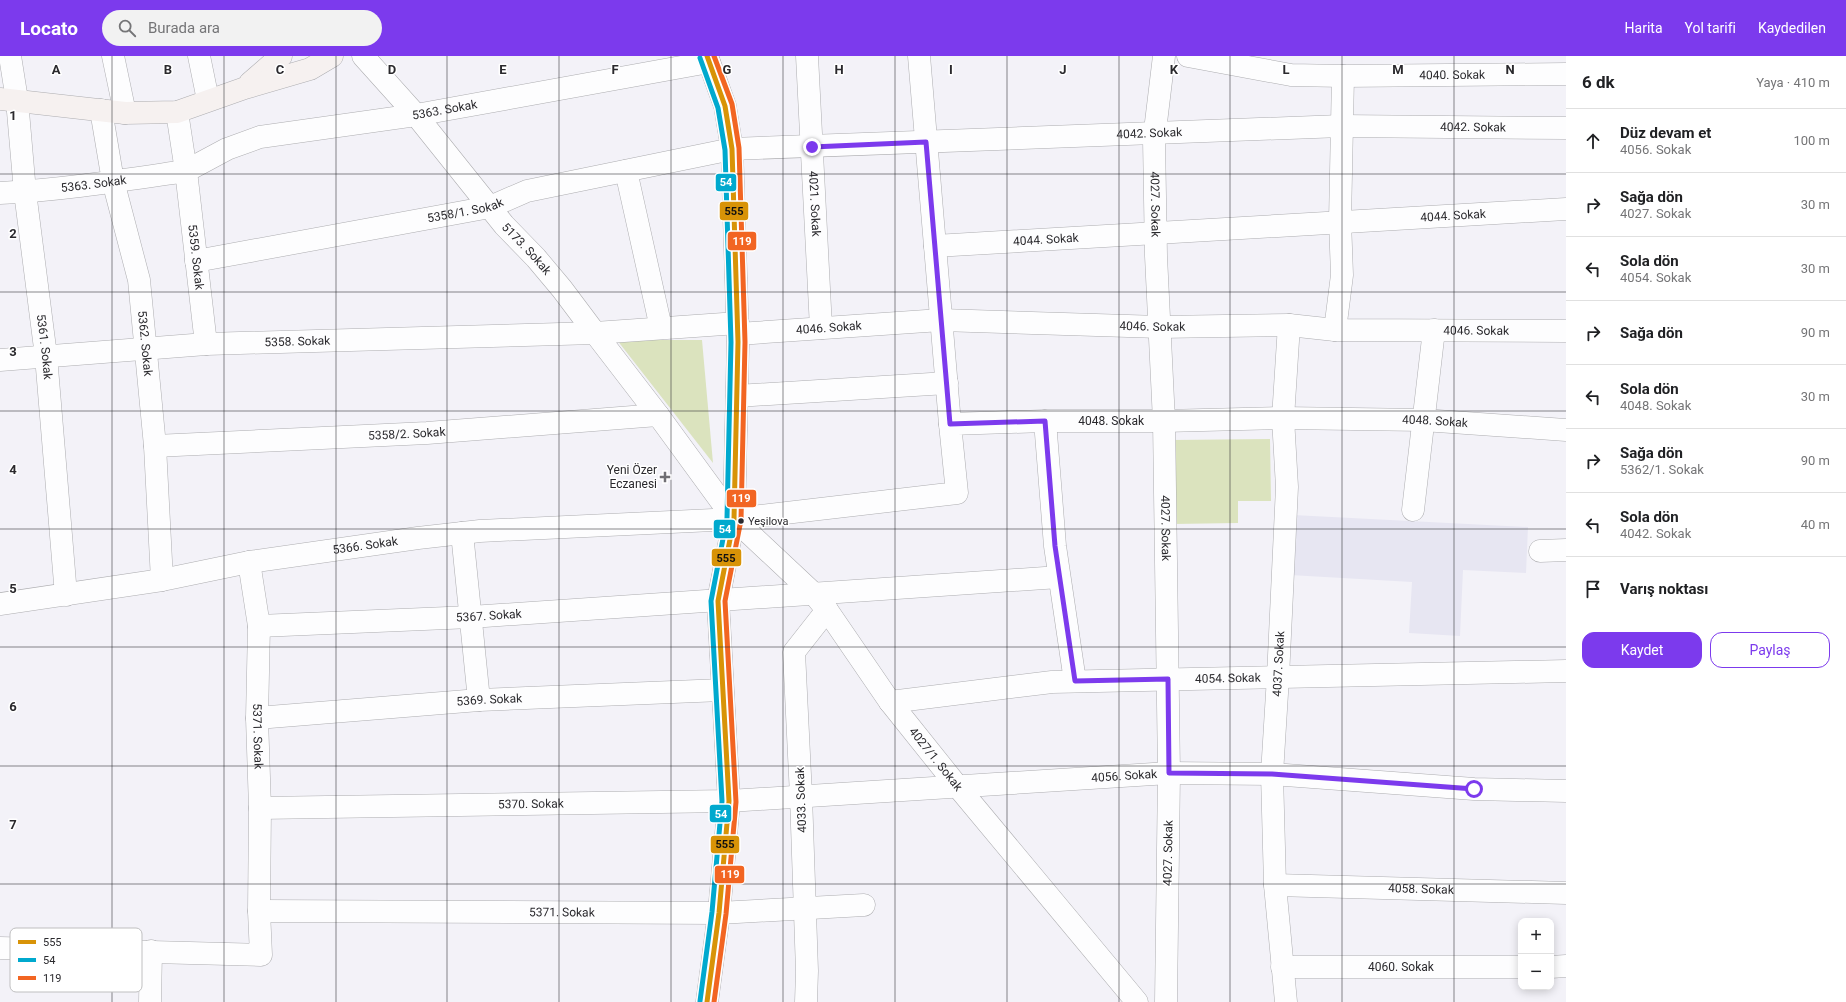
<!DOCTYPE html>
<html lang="tr">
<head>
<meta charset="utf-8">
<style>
  :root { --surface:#fff; --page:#f2f2f2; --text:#202124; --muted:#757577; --line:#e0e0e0; --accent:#7c3aed }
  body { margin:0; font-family:Roboto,sans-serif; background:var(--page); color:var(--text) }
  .controls { position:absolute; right:12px; bottom:12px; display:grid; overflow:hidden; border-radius:8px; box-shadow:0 2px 10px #0003 }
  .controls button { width:36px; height:36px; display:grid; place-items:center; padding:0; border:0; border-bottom:1px solid var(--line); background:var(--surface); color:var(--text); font:20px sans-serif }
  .stop { position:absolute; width:12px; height:12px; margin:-9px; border:3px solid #7c3aed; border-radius:50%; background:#fff }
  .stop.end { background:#7c3aed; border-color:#fff; box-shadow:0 1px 4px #0008 }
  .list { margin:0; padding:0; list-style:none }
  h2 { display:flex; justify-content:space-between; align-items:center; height:52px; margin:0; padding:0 16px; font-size:17px }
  h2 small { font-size:13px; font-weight:400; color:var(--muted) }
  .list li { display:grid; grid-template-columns:26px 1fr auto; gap:12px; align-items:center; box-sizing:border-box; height:64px; padding:0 16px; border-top:1px solid var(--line) }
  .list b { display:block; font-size:15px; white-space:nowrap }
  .list p { margin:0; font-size:13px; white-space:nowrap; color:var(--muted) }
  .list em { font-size:13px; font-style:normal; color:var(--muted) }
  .actions { display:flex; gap:8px; padding:12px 16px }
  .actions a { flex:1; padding:9px 0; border:1px solid var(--accent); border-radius:12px; text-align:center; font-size:14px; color:var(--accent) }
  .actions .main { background:var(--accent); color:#fff }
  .icon { flex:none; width:22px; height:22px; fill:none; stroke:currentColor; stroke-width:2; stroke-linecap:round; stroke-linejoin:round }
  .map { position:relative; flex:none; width:1566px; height:946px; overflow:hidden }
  header { display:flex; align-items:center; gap:24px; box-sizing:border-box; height:56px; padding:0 20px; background:var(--accent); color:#fff }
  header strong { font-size:19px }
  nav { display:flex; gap:22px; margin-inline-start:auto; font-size:14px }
  .search { width:280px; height:36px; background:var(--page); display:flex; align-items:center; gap:10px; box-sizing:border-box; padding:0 14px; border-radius:22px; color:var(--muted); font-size:15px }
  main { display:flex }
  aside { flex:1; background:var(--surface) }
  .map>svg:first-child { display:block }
  .built { fill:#e7e6f2 }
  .green { fill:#dbe3be }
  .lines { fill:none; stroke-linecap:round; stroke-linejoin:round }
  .street-casing { stroke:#adadb0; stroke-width:23 }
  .secondary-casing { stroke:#adadb0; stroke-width:23 }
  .street { stroke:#fdfdfe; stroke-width:22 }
  .secondary { stroke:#f6f1f0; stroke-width:22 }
  .bus-1-casing { stroke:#fff; stroke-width:8 }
  .bus-2-casing { stroke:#fff; stroke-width:8 }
  .bus-3-casing { stroke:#fff; stroke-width:8 }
  .bus-1 { stroke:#d89307; stroke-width:5 }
  .bus-2 { stroke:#00a9ce; stroke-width:5 }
  .bus-3 { stroke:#f26522; stroke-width:5 }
  .route { stroke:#7c3aed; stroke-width:5 }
  .grid { fill:none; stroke:#2a292d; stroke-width:1; stroke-opacity:0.55 }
  .poi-dot { fill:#706f74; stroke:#fff; stroke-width:1.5 }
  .bus-dot { fill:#2a292d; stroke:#fff; stroke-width:1.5 }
  .labels { text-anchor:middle; stroke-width:3; stroke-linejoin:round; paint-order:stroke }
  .bus-label { font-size:11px; fill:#2a292d; stroke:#fff; text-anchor:start }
  .street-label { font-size:12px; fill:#2a292d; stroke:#fff }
  .poi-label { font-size:12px; fill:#2a292d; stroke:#fff; text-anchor:end }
  .key { fill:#fff; stroke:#bfbfc0; stroke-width:1 }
  .key-label { font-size:11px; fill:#2a292d }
  .grid-label { font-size:13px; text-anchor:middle; font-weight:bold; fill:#2a292d; stroke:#fff; stroke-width:3; stroke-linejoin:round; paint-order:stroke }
  .line-badge { stroke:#fff; stroke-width:1.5 }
  .badge-label { font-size:11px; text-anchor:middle; font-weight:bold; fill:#fff }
  .pale-badge-label { font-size:11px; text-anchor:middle; font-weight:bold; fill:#111 }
</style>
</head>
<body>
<header>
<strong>Locato</strong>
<div class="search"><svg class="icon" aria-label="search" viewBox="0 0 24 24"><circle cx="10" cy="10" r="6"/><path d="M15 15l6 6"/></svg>Burada ara</div>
<nav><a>Harita</a><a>Yol tarifi</a><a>Kaydedilen</a></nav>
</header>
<main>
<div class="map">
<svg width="1566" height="946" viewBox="0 0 1566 946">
  <rect width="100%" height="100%" fill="#f3f2f8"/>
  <!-- built -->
  <path class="built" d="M1293 459 1528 471 1526 517 1463 514 1460 580 1409 577 1412 526 1290 519Z"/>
  <!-- green -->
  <g class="green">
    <path d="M617 284H702L713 407Z"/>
    <path d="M1270 383 1271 445H1238V467L1173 468 1171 384Z"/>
  </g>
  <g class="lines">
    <!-- street casing -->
    <g class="street-casing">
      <g id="street">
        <path id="s1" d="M10 0 17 44 25 136 46 300 66 539"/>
        <path d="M113 0 125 57"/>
        <path d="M199 0 208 44"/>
        <path id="s2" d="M363 0 416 59 504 169 536 202 562 233 595 277 738 267"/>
        <path id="s3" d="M807 0 821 272"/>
        <path d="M919 0 950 368"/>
        <path id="s4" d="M1164 0 1154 83 1156 200 1164 365 1169 717 1166 946"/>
        <path id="s5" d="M1188 0 1291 19 1343 20 1566 18"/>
        <path id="s6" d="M101 54 113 125 139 224 155 390 162 524"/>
        <path id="s7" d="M177 56 186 115 227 93 260 81 416 59 709 6"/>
        <path d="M626 115 661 272"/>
        <path id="s8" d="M0 137C62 134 124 124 186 115L206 288"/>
        <path id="s9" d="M935 190 1566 153"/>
        <path id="s10" d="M196 205 490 151 527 135 732 93 1341 70 1566 72"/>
        <path d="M1335 274 1342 219 1340 165 1343 20"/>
        <path id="s11" d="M738 278 941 264 1160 271 1289 269 1335 274 1566 275"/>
        <path id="s12" d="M0 304 206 288 595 277 658 359 734 463 814 538 827 554 890 646 958 731 1137 946"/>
        <path d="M737 340 947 327"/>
        <path d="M1045 365 1055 490 1075 625"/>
        <path id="s13" d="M155 390 427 377 658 359"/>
        <path d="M1413 454 1434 274"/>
        <path d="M462 477 479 644"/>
        <path d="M1540 495 1566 494"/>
        <path id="s14" d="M249 506 259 570 257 662 260 752 259 855"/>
        <path id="s15" d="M0 548 162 524 249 506 418 482 480 475 734 463 957 437 950 368 1045 365H1164L1283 362 1423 364 1566 374"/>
        <path id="s16" d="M259 570 471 561 1059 521"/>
        <path id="s17" d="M890 646 1052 626 1566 615"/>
        <path id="s18" d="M257 662 479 644 722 634"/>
        <path id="s19" d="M260 752 729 745 1169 717 1272 718 1474 733 1566 735"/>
        <path id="s20" d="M1275 829 1566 837"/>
        <path id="s21" d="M0 892 261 899 259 855 719 857 864 849"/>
        <path id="s22" d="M1282 911H1521"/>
        <path d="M1551 911 1566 910"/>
        <path d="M150 946 151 895"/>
        <path d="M806 946 807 915 801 740 794 596 827 554"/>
        <path id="s23" d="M1286 946 1275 829 1272 718 1278 621 1287 431 1283 362 1289 269"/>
      </g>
    </g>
    <!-- secondary casing -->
    <g class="secondary-casing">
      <g id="secondary">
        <path d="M707 0 725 50 732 93 738 286 734 463 718 545 729 745 719 857 707 946"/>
        <path d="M250 27 281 0"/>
        <path d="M0 43 125 57 177 56 245 32 310 13 332 0"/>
      </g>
    </g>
    <!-- street -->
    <use href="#street" class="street"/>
    <!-- secondary -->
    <use href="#secondary" class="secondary"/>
    <!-- bus-1 casing -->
    <g class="bus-1-casing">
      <path id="bus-1" d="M707 0 725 50 732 93 738 286 734 463 718 545 729 745 719 857 707 946"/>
    </g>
    <!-- bus-2 casing -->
    <g class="bus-2-casing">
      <path id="bus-2" d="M700 945 712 856 722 745 711 545 727 462 731 286 725 94 718 52 700 2"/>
    </g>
    <!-- bus-3 casing -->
    <g class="bus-3-casing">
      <path id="bus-3" d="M714 946 726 858 736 746 725 545 741 464 745 286 739 92 732 48 714 0"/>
    </g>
    <!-- bus-1 -->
    <use href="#bus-1" class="bus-1"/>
    <!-- bus-2 -->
    <use href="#bus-2" class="bus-2"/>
    <!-- bus-3 -->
    <use href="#bus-3" class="bus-3"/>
  </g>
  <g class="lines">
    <!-- route -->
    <path class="route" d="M812 91 926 86 950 368 1045 365 1055 490 1075 625 1168 623 1169 717 1272 718 1474 733"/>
  </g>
  <!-- grid -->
  <path class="grid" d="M112 0V946M224 0V946M336 0V946M447 0V946M559 0V946M671 0V946M783 0V946M895 0V946M1007 0V946M1119 0V946M1230 0V946M1342 0V946M1454 0V946M0 118H1566M0 236H1566M0 355H1566M0 473H1566M0 591H1566M0 710H1566M0 828H1566"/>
  <!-- markers -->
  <path class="poi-dot" d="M663 415h4v4h4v4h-4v4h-4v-4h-4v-4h4z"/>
  <circle class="bus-dot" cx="741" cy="465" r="3.5"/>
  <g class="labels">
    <!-- bus labels -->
    <g class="bus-label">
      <text x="748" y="469">Yeşilova</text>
    </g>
    <!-- street labels -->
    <g class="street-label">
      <text dy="4" stroke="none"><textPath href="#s5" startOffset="266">4040. Sokak</textPath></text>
      <text dy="4" stroke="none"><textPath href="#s7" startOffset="328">5363. Sokak</textPath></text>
      <text dy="4" stroke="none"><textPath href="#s10" startOffset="1290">4042. Sokak</textPath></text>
      <text dy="4" stroke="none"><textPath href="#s10" startOffset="966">4042. Sokak</textPath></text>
      <text dy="4" stroke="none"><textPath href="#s8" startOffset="94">5363. Sokak</textPath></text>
      <text dy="4" stroke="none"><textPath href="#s3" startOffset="148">4021. Sokak</textPath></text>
      <text dy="4" stroke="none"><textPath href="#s4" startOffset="149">4027. Sokak</textPath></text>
      <text dy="4" stroke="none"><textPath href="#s10" startOffset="274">5358/1. Sokak</textPath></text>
      <text dy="4" stroke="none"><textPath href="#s9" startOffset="519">4044. Sokak</textPath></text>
      <text dy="4" stroke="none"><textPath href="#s9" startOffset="111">4044. Sokak</textPath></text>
      <text dy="4" stroke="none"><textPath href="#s2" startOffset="253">5173. Sokak</textPath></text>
      <text dy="4" stroke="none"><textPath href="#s8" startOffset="274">5359. Sokak</textPath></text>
      <text dy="4" stroke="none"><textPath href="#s11" startOffset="415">4046. Sokak</textPath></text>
      <text dy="4" stroke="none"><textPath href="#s11" startOffset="91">4046. Sokak</textPath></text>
      <text dy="4" stroke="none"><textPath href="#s11" startOffset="739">4046. Sokak</textPath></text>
      <text dy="4" stroke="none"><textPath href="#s12" startOffset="298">5358. Sokak</textPath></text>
      <text dy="4" stroke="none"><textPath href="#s6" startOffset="238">5362. Sokak</textPath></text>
      <text dy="4" stroke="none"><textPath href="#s1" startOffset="293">5361. Sokak</textPath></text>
      <text dy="4" stroke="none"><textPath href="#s15" startOffset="1195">4048. Sokak</textPath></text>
      <text dy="4" stroke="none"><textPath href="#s15" startOffset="1519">4048. Sokak</textPath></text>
      <text dy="4" stroke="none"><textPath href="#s13" startOffset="252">5358/2. Sokak</textPath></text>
      <text dy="4" stroke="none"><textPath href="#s4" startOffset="473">4027. Sokak</textPath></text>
      <text dy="4" stroke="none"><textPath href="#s15" startOffset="370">5366. Sokak</textPath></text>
      <text dy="4" stroke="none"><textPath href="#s16" startOffset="230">5367. Sokak</textPath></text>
      <text dy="4" stroke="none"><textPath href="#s23" startOffset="339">4037. Sokak</textPath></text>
      <text dy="4" stroke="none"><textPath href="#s17" startOffset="339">4054. Sokak</textPath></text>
      <text dy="4" stroke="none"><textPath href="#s18" startOffset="233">5369. Sokak</textPath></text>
      <text dy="4" stroke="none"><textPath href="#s14" startOffset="175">5371. Sokak</textPath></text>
      <text dy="4" stroke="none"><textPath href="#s12" startOffset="1143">4027/1. Sokak</textPath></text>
      <text dy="4" stroke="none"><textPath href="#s19" startOffset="865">4056. Sokak</textPath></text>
      <text transform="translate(801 744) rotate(-92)" y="4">4033. Sokak</text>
      <text dy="4" stroke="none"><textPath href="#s19" startOffset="271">5370. Sokak</textPath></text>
      <text transform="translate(1168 797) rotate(-89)" y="4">4027. Sokak</text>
      <text dy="4" stroke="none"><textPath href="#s20" startOffset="146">4058. Sokak</textPath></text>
      <text dy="4" stroke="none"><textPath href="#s21" startOffset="608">5371. Sokak</textPath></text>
      <text dy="4" stroke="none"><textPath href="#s22" startOffset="119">4060. Sokak</textPath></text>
    </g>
    <!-- poi labels -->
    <g class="poi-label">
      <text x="657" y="418">Yeni Özer<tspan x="657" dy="14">Eczanesi</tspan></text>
    </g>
  </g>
  <!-- legend -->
  <rect x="10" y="872" width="132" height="64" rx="6" class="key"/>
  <rect x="18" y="884" width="18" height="4" fill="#d89307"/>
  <rect x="18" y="902" width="18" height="4" fill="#00a9ce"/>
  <rect x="18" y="920" width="18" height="4" fill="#f26522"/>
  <g class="key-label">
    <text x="43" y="890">555</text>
    <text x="43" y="908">54</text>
    <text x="43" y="926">119</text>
  </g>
  <g class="grid-label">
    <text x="56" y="18">A</text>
    <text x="168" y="18">B</text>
    <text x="280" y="18">C</text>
    <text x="392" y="18">D</text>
    <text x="503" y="18">E</text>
    <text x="615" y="18">F</text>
    <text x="727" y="18">G</text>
    <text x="839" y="18">H</text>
    <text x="951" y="18">I</text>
    <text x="1063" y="18">J</text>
    <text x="1174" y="18">K</text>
    <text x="1286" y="18">L</text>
    <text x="1398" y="18">M</text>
    <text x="1510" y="18">N</text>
    <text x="13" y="64">1</text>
    <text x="13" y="182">2</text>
    <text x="13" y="300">3</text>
    <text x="13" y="418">4</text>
    <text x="13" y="537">5</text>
    <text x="13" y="655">6</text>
    <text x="13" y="773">7</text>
  </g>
  <g class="line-badge">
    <rect x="715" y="117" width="22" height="19" rx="4" fill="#00a9ce"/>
    <rect x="719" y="145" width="30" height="20" rx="4" fill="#d89307"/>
    <rect x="727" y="175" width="30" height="20" rx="4" fill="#f26522"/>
    <rect x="726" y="433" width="31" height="19" rx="4" fill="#f26522"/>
    <rect x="713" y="463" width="23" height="20" rx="4" fill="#00a9ce"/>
    <rect x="711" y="492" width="31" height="19" rx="4" fill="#d89307"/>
    <rect x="709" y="748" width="23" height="19" rx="4" fill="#00a9ce"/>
    <rect x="710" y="779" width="30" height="19" rx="4" fill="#d89307"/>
    <rect x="714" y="809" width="31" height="19" rx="4" fill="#f26522"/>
  </g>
  <g class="badge-label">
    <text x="726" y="130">54</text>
    <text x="742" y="189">119</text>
    <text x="741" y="446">119</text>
    <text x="725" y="477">54</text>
    <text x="721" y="762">54</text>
    <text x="730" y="822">119</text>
  </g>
  <g class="pale-badge-label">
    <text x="734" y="159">555</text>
    <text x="726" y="506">555</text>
    <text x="725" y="792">555</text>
  </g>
</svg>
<div class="controls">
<button>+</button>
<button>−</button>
</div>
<div class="stop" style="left:1474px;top:733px"></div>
<div class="stop end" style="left:812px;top:91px"></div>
</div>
<aside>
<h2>6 dk<small>Yaya · 410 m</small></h2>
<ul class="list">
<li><svg class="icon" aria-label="ahead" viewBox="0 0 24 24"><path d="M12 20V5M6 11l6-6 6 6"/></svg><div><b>Düz devam et</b><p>4056. Sokak</p></div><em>100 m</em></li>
<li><svg class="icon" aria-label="right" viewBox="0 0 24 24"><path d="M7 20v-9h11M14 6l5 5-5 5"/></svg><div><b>Sağa dön</b><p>4027. Sokak</p></div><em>30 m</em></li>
<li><svg class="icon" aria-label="left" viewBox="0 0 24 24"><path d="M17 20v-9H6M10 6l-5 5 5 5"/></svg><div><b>Sola dön</b><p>4054. Sokak</p></div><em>30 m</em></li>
<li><svg class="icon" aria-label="right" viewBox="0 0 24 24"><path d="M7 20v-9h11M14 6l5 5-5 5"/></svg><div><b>Sağa dön</b></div><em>90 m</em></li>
<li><svg class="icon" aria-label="left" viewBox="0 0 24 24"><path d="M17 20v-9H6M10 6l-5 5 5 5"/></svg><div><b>Sola dön</b><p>4048. Sokak</p></div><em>30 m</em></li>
<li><svg class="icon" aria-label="right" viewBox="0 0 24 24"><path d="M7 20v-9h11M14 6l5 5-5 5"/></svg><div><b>Sağa dön</b><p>5362/1. Sokak</p></div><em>90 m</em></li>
<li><svg class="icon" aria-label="left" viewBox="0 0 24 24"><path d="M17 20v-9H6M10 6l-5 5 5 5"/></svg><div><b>Sola dön</b><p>4042. Sokak</p></div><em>40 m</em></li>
<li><svg class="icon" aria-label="arrive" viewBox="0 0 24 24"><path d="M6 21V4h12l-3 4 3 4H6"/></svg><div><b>Varış noktası</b></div></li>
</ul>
<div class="actions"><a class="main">Kaydet</a><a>Paylaş</a></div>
</aside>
</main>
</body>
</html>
